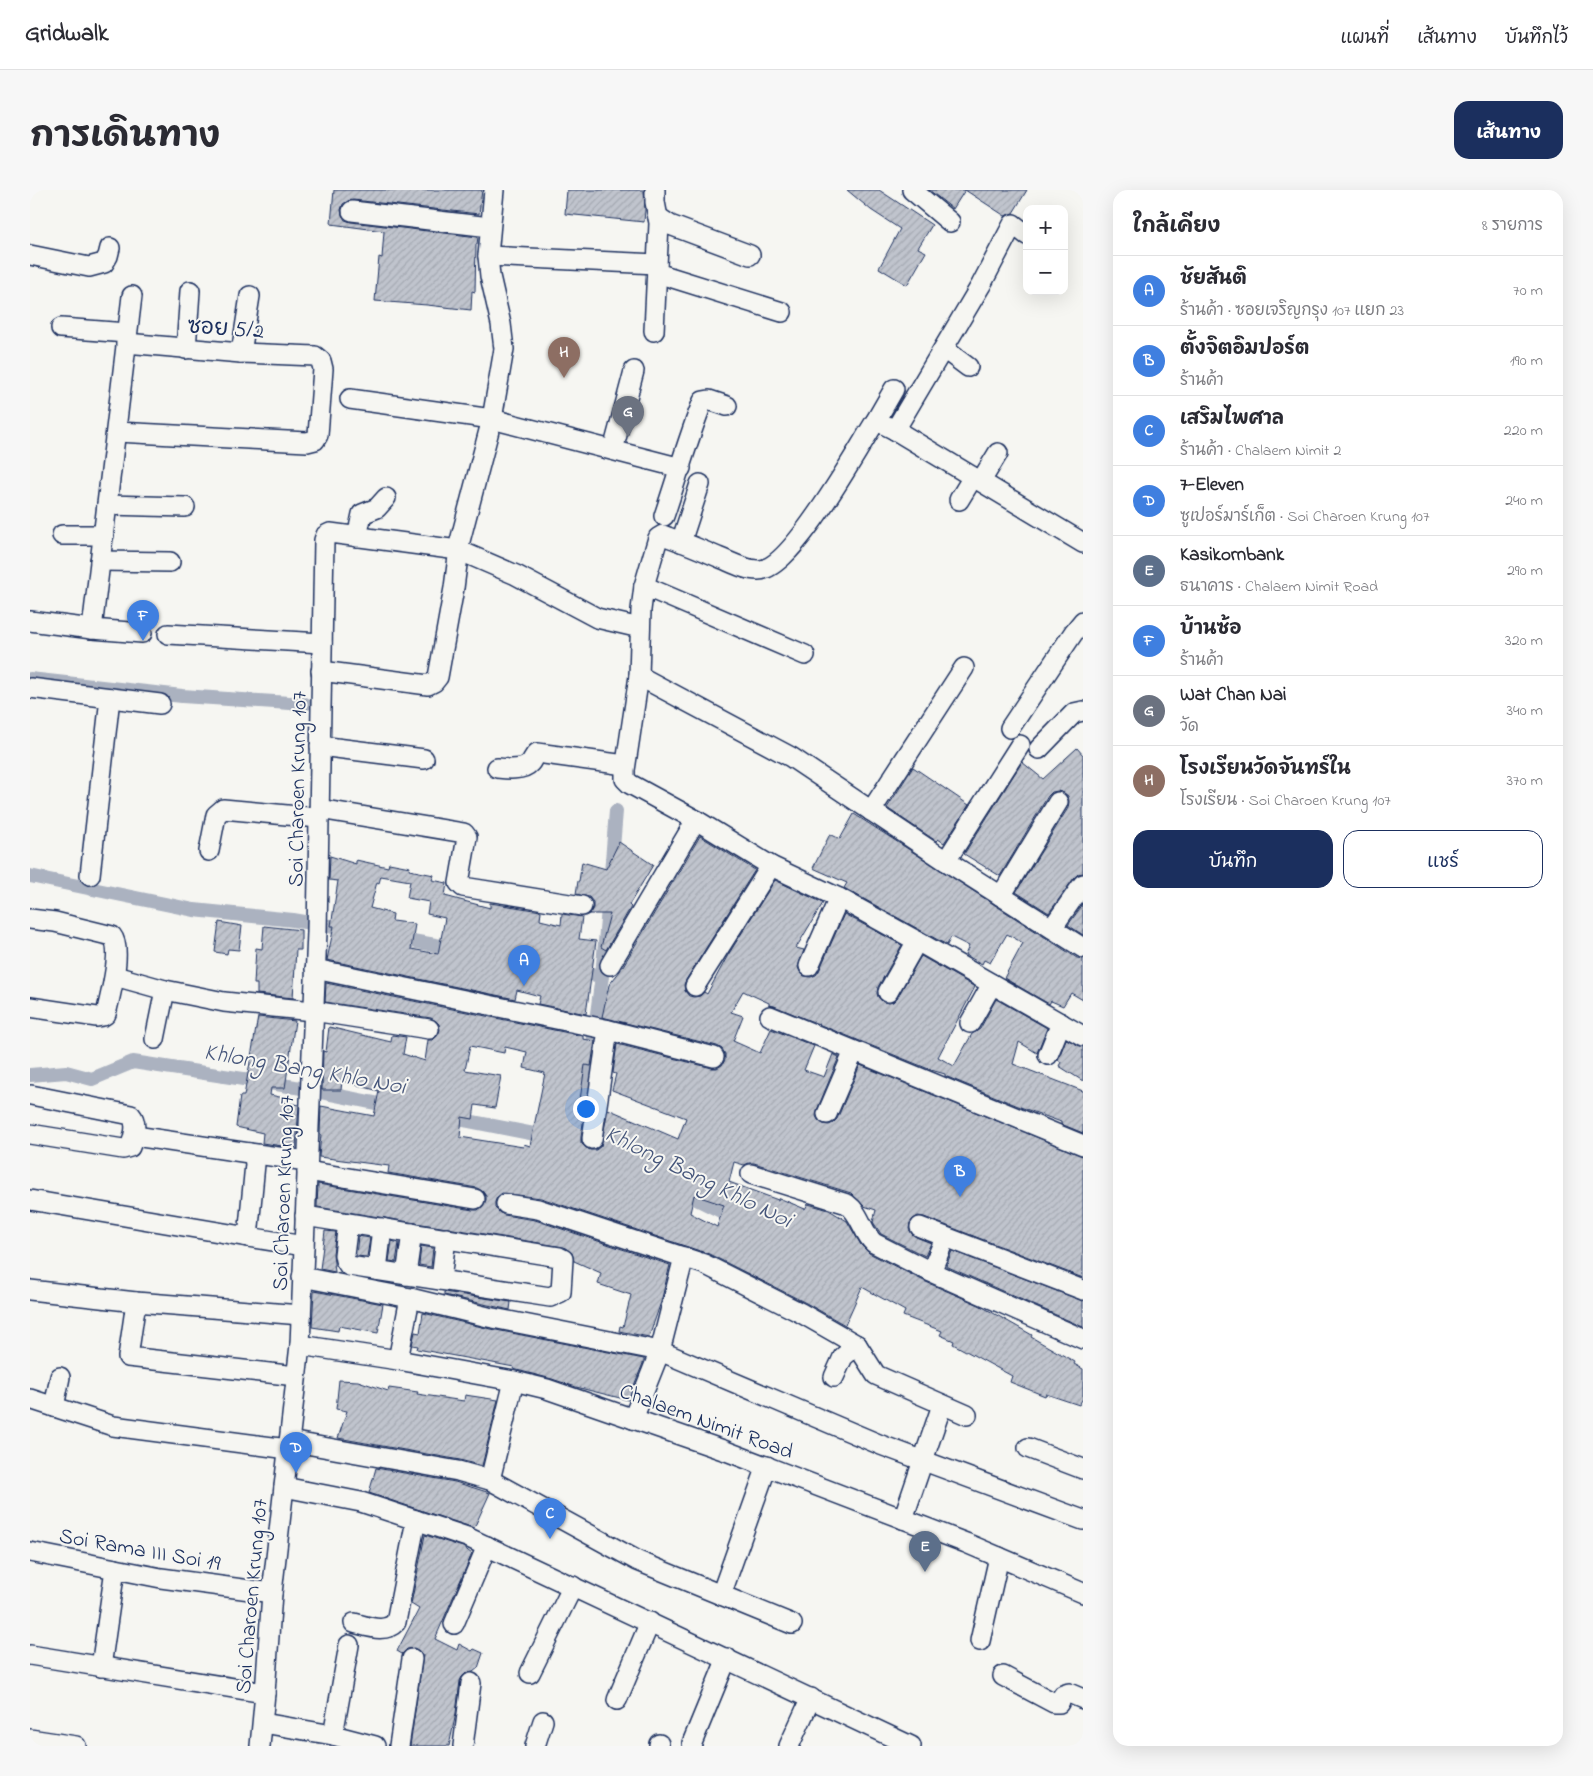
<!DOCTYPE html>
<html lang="th">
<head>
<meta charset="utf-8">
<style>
  :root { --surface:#fff; --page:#f7f7f7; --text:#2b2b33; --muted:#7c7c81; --line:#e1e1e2; --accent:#1b2f5e }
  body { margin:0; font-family:"Indie Flower","Playpen Sans Thai",sans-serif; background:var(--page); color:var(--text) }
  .controls { position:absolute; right:15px; top:15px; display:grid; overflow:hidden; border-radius:10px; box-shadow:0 5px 20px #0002 }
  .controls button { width:45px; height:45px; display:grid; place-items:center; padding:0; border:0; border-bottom:1px solid var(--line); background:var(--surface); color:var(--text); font:25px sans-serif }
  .you { position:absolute; left:555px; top:918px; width:18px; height:18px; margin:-12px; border:4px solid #fff; border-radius:50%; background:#1a73e8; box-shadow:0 0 0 8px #1a73e833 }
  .badge { display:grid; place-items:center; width:32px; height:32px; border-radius:50%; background:var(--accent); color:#fff; font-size:16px; font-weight:700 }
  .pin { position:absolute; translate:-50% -41px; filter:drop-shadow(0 1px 2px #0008) }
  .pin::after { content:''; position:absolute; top:26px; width:18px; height:15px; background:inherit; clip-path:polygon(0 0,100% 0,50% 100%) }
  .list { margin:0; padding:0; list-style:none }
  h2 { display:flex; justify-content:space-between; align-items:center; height:65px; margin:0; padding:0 20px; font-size:21px }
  h2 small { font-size:16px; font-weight:400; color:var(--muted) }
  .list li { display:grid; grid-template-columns:32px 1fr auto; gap:15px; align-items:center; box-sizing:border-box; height:70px; padding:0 20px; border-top:1px solid var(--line) }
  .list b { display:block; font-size:19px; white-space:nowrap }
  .list p { margin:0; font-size:16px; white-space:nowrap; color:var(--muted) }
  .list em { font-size:16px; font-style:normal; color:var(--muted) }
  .actions { display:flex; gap:10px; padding:15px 20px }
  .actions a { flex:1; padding:11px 0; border:1px solid var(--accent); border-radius:15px; text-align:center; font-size:18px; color:var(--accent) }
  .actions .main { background:var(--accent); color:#fff }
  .map { position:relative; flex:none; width:1053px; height:1556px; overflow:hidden; border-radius:15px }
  header { display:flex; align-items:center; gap:30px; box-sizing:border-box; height:70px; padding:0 25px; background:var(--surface); border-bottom:1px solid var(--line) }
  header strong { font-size:24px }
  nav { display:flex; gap:28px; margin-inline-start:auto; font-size:18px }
  .intro { display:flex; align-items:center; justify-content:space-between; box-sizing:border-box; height:120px; padding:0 30px }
  h1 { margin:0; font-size:35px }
  .button { padding:12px 22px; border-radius:15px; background:var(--accent); color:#fff; font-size:18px; font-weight:700 }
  main { display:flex; gap:30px; padding:0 30px }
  aside { flex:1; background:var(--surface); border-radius:15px; box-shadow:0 5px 20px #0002 }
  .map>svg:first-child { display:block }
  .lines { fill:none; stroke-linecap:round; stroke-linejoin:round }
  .canal { stroke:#abb2c0; stroke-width:14 }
  .building { fill:url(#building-hatch); stroke:#1b2f5e; fill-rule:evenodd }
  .minor-casing { stroke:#1b2f5e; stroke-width:22 }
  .minor { stroke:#f6f6f2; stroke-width:19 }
  .labels { text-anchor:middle; stroke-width:4; stroke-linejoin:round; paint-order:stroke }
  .street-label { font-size:22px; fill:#1b2f5e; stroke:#f6f6f2 }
  .water-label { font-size:24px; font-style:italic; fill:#46567b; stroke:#f6f6f2 }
</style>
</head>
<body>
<header>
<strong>Gridwalk</strong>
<nav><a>แผนที่</a><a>เส้นทาง</a><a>บันทึกไว้</a></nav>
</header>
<div class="intro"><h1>การเดินทาง</h1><a class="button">เส้นทาง</a></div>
<main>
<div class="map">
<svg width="1053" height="1556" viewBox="0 0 1053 1556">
  <defs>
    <pattern id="building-hatch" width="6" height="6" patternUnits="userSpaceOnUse" patternTransform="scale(1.25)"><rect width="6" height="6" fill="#c0c4cd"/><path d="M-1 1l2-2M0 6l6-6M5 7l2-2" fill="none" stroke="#a4a9b2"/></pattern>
  </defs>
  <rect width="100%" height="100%" fill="#f6f6f2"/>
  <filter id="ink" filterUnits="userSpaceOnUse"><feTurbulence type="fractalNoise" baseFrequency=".02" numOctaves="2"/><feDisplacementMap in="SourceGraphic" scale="10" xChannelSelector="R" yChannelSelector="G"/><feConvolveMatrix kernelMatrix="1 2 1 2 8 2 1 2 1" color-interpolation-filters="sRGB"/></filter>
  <g filter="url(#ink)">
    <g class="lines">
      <!-- canal -->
      <g class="canal">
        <path d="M0 489 152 506 275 514"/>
        <path d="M581 683 586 621"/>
        <path d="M0 686 164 720 263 730 322 740"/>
        <path d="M365 748 428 759"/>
        <path d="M545 781 572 786"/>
        <path d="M0 885 36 882 62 889 103 872 265 897 365 917"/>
        <path d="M413 926 550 953 581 968"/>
        <path d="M553 929 572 786 579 707"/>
        <path d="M648 1000 709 1030"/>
      </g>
    </g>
    <!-- building -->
    <g class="building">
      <path d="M304 0H452L449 24 323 10 318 11 313 14 311 20 312 25 315 30 321 32 448 47 447 54H446L445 102 442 101 441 120 397 115 345 111 349 67 352 68 354 41 301 34Z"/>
      <path d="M537 0H614L615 20 614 32 535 24Z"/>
      <path d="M817 0H849L902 35 888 58 896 62 877 95 849 78 870 39 841 20Z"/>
      <path d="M899 0H997L983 23 975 26 935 0 923 19Z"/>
      <path d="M1047 558 1053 565V683L1048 684 1044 688 1019 723 986 702 1038 618 1039 612 1038 606 1034 603 1028 601 1022 602 1018 606 970 686 934 664 992 572 1013 589Z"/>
      <path d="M883 577 939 615 914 653 908 649 906 651 857 618Z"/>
      <path d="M824 624 1047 768 1053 769V810L1041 803 1033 816 1021 811 1019 814 974 788 993 753 977 744 960 773 954 770 952 774 935 765 939 756 921 747 917 755 814 698 817 693 783 678 800 644 810 649Z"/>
      <path d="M670 646 725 680 656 790 654 795 655 801 659 806 664 807 670 806 674 802 677 804 698 765 745 690 793 713 766 758 774 760 768 777 770 782 774 786 781 787 786 785 789 781 814 724 872 755 848 797 847 803 848 807 853 812 859 813 863 812 867 808 891 766 945 797 908 867 924 876 942 844 950 839 966 809 1017 838 1007 863 989 852 983 874 1053 901V943L1031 934V932L993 918 915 886V884L901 880 744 816 739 815V813L713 801 701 822 713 826 703 851 730 863 741 839 784 856 774 880 794 887 803 864 809 867 787 920 786 926 788 930 793 934 799 935 803 933 807 929 830 875 1053 966V1088L894 1027 888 1026 883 1029 880 1033 879 1039 882 1044 886 1047 901 1053 895 1066 851 1044 843 1032 846 1020 834 1016 821 1003 724 973H719L714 975 704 972 699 992 748 1010 749 1008 775 1019 778 1014 799 1020 817 1031 831 1055 839 1063 896 1092 949 1115 1002 1145 1001 1147 1045 1172 1044 1174 1053 1179V1208L1049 1215 1016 1204 1015 1206 980 1192 982 1186 923 1154 924 1151 910 1145 912 1141 873 1126 875 1121 832 1097 815 1135 776 1113 679 1064 511 1008 472 1003 467 1007 465 1012V1018L469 1022 474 1025 505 1030 640 1075 631 1112 619 1147 589 1141 590 1136 593 1137 601 1105 568 1094 571 1083 544 1071 542 1063 534 1057 287 1017 288 994 443 1020H448L453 1016 456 1010V1006L452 1001 447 998 358 983 359 976 289 967 291 944H290L291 916 344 926 349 901 312 891 311 900H292L293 861 296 862 299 837 361 852 362 845 376 847 373 864 395 871 398 850H403L407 846 410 840 409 834 406 831 401 828 295 812 296 793 553 846V849L565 851 561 876 555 875 550 910 556 912 551 947V953L555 957 560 960H566L571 956 578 919 648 949 656 928 582 900 586 884 583 883 587 854 682 878H687L692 875 695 870V864L692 859 687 856 572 827 579 795 590 781ZM440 856 474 863 475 857 497 862 494 878 515 883 500 956 494 954 493 957 430 947 432 927 443 929 445 915 465 918 471 886 435 880ZM664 1005 694 1015 687 1037 660 1023Z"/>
      <path d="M589 652 623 675 599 715 601 717 576 760 571 757 580 724H559L563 718V712L559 707 546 704 548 691H549L552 672 576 679Z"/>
      <path d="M300 666 326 674V670L358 677 359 673 380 677 379 680 404 685 402 690 417 693 415 706 460 718V713L511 721 510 730 531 735 532 724 552 727 549 749 566 751 556 824 508 814 510 806 487 800 485 809 297 770 304 736H301L308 691 299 690ZM351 686 380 691 377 708 399 712 397 724 415 728 408 764 381 759 385 734 362 731 363 724 340 718 347 692 349 693Z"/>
      <path d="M1053 714V745L1038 735Z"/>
      <path d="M189 732 212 736 209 760 198 759 197 764 185 762Z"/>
      <path d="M234 736 271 740V760H266L263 808 227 804V794H224L226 758 232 759Z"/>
      <path d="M228 827 265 831 255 898H241L240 905 254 908 253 912 269 915 266 958 232 953 233 943 206 937 210 906H214Z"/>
      <path d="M1036 849 1053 857V891L1029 876 1031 872 1028 870Z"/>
      <path d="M295 1041 306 1042 303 1064 305 1082 290 1079Z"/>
      <path d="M328 1046 340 1048 337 1067 326 1066Z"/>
      <path d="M362 1051 369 1053 366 1072 359 1071Z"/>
      <path d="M391 1056 403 1058 401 1077 389 1075Z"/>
      <path d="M922 1061 1053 1111V1137L916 1076Z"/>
      <path d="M284 1101 353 1114 348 1143 309 1136 308 1141 282 1137Z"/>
      <path d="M414 1102 481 1112 480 1120 414 1105Z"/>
      <path d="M393 1123 456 1138 614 1169V1171L598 1210 546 1197 522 1189 483 1179 484 1177 387 1159 388 1156 382 1155 385 1142 390 1143Z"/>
      <path d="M309 1190 328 1191 358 1201 359 1198 388 1202 387 1204 434 1211 435 1205 468 1210 452 1276 430 1270 308 1248 317 1221 306 1219Z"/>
      <path d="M346 1278 425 1292 460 1303 444 1338 339 1303Z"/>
      <path d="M395 1345 433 1357 442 1364 405 1449 427 1460 429 1454 442 1461 444 1459 453 1463 448 1478 443 1482 436 1483 432 1487 430 1491 426 1523 419 1556H380L393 1465 389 1461 384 1458 377 1459 372 1464 367 1461 389 1419 381 1414Z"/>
    </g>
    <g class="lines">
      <!-- minor casing -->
      <g class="minor-casing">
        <g id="minor">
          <path d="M882 0 920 32"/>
          <path d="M322 21 460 37"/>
          <path d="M628 27 640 35 720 65"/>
          <path d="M0 65 59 77 74 73 78 66 80 58"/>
          <path d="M458 66 627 74"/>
          <path d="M627 83 752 122"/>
          <path d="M31 138 97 143"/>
          <path d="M624 141 629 33 625 12V0"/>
          <path d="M156 159 160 101"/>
          <path d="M914 159 938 177"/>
          <path d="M211 163 220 106"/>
          <path d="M320 209 462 229 651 278"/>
          <path d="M845 232 864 199"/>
          <path d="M865 240 951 95 983 34 997 45"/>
          <path d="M87 242 277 252 285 250 288 245 293 179 291 171 285 166 211 163 96 153"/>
          <path d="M583 260 604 181"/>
          <path d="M951 291 968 263"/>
          <path d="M929 310 943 287"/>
          <path d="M77 315 155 317"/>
          <path d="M634 326C647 288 658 248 673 211L679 210 697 216"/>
          <path d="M32 345H74"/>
          <path d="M327 347 332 324 347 318 356 308"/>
          <path d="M651 352 670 294"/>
          <path d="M1053 353 865 240 849 232H845C827 260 761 381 728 380 714 380 701 372 688 367 672 360 655 353 638 347L633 345 628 348 614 396 611 420 609 486 595 580V589L600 594 666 630 741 676 809 708 887 751 1053 846"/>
          <path d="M70 371 140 372"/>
          <path d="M614 396 775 465"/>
          <path d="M0 431 62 439 112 443"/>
          <path d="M62 439 102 106"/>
          <path d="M138 444 292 453"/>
          <path d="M291 481 398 495 404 492 408 487 424 398 430 351 462 229 474 159 471 134 460 86 458 66 464 0"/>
          <path d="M609 486 761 567 916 671 1053 758"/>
          <path d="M0 498 130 514"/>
          <path d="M980 538 1044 442 1053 431"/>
          <path d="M290 556 394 569"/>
          <path d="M1009 559 1044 523 1053 521"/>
          <path d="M467 578C476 579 493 581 500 573 503 570 503 566 507 563L595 575"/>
          <path d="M289 619 434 643 437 647 429 693 433 697 552 716"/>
          <path d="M841 621 934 478"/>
          <path d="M179 661 186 625 193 619 289 628"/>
          <path d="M916 671 990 555"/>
          <path d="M60 685 80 508"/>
          <path d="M971 706 1028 612"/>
          <path d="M0 729 25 732 82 746C93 759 80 807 76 824L73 826 67 827 0 817"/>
          <path d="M1022 738 1053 694"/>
          <path d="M580 775 666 630"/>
          <path d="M779 776 809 708"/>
          <path d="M285 779 575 839 684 867"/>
          <path d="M85 786 135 800 194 812 283 821 399 839"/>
          <path d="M665 796 741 676"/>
          <path d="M858 802 887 751"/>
          <path d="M740 826 1053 955"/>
          <path d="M940 833 962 794"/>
          <path d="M125 849 135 800"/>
          <path d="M1018 865 1031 833"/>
          <path d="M797 924 824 861"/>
          <path d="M0 944 93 959 100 957C104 948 108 933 101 925L1 905"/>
          <path d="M105 946 219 963 224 968 225 974 218 1047 274 1056"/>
          <path d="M562 949 578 840"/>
          <path d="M219 963 277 971"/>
          <path d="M277 981 445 1009"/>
          <path d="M721 984 817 1014C831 1024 832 1042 844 1053L901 1082 1053 1149"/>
          <path d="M0 1010 218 1047"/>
          <path d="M476 1014 508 1019 674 1074 771 1123 827 1155 846 1185 937 1225"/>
          <path d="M275 1026 529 1067 533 1069 531 1102 520 1107 319 1076 315 1070 314 1065 318 1033"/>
          <path d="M890 1037 1053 1100"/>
          <path d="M347 1080 352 1038"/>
          <path d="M901 1082 915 1048"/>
          <path d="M376 1085 382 1043"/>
          <path d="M272 1087 380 1108 458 1127 630 1161 851 1255 1053 1330"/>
          <path d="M411 1090 416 1048"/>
          <path d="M0 1100 106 1112 271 1125"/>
          <path d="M106 1112 98 1167 266 1186"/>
          <path d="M270 1155 368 1170 484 1191 517 1199 696 1261 936 1353 1053 1403"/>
          <path d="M368 1170 380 1108"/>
          <path d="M804 1187 813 1167 827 1155"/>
          <path d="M0 1209 83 1236 258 1259"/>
          <path d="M24 1217 30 1187"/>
          <path d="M603 1229 630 1161 654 1067"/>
          <path d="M259 1251 428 1281 460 1290 608 1371 762 1434"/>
          <path d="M998 1258 1053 1279"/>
          <path d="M460 1290 484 1191"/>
          <path d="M254 1297 331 1312 437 1347 881 1556"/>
          <path d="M873 1329 912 1215"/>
          <path d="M0 1362 131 1388 242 1403"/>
          <path d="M691 1405 737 1276"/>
          <path d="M324 1433C337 1436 355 1444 366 1432L386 1330"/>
          <path d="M424 1434 457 1356"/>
          <path d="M950 1451 969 1367"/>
          <path d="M0 1465 235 1503"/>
          <path d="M71 1477 85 1379"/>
          <path d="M500 1483 543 1396"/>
          <path d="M973 1486 1024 1513H1029L1033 1505 1039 1503 1053 1509"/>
          <path d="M587 1510 620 1432"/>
          <path d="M233 1533 303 1545 345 1556"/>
          <path d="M303 1545 319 1455"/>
          <path d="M0 1549 46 1556"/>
          <path d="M662 1553 697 1468"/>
          <path d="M230 1556 235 1503 242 1403 270 1155 287 742 294 350 296 345 300 343 428 360 486 385 567 428 610 438"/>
          <path d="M369 1556 382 1469"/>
          <path d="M433 1556 441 1493"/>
          <path d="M505 1556 513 1531"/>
          <path d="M629 1556V1554"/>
          <path d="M759 1556 781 1508"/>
        </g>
      </g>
      <!-- minor -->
      <use href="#minor" class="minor"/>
    </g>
  </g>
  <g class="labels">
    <!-- street labels -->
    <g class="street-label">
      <text transform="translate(196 137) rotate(4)" y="8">ซอย 5/2</text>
      <text transform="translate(266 599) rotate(-89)" y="8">Soi Charoen Krung 107</text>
      <text transform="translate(252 1003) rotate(-88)" y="8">Soi Charoen Krung 107</text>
      <text transform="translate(677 1230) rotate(20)" y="8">Chalaem Nimit Road</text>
      <text transform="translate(110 1358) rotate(10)" y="8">Soi Rama III Soi 19</text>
      <text transform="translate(220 1406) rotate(-85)" y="8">Soi Charoen Krung 107</text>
    </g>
    <!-- water labels -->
    <g class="water-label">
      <text transform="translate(275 878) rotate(10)" y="8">Khlong Bang Khlo Noi</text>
      <text transform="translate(669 986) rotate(26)" y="8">Khlong Bang Khlo Noi</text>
    </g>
  </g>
</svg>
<div class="controls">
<button>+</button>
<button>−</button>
</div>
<div class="you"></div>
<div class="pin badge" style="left:494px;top:796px;background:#3f7fe0">A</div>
<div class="pin badge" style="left:930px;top:1007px;background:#3f7fe0">B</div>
<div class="pin badge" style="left:520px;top:1349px;background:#3f7fe0">C</div>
<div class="pin badge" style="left:266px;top:1283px;background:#3f7fe0">D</div>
<div class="pin badge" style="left:895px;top:1382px;background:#5c6f8a">E</div>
<div class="pin badge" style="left:113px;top:451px;background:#3f7fe0">F</div>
<div class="pin badge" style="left:598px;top:247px;background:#6b7280">G</div>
<div class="pin badge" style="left:534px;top:188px;background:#8d6e63">H</div>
</div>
<aside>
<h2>ใกล้เคียง<small>8 รายการ</small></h2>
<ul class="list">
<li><span class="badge" style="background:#3f7fe0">A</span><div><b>ชัยสันติ</b><p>ร้านค้า · ซอยเจริญกรุง 107 แยก 23</p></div><em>70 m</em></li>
<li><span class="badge" style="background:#3f7fe0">B</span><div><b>ตั้งจิตอิมปอร์ต</b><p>ร้านค้า</p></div><em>190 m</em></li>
<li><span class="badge" style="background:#3f7fe0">C</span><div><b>เสริมไพศาล</b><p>ร้านค้า · Chalaem Nimit 2</p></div><em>220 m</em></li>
<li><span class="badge" style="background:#3f7fe0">D</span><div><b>7-Eleven</b><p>ซูเปอร์มาร์เก็ต · Soi Charoen Krung 107</p></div><em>240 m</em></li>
<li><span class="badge" style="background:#5c6f8a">E</span><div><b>Kasikornbank</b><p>ธนาคาร · Chalaem Nimit Road</p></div><em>290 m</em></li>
<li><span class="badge" style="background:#3f7fe0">F</span><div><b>บ้านซ้อ</b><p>ร้านค้า</p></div><em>320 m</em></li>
<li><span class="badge" style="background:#6b7280">G</span><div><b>Wat Chan Nai</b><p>วัด</p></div><em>340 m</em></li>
<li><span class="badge" style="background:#8d6e63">H</span><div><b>โรงเรียนวัดจันทร์ใน</b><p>โรงเรียน · Soi Charoen Krung 107</p></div><em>370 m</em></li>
</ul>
<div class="actions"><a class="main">บันทึก</a><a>แชร์</a></div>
</aside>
</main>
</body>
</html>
